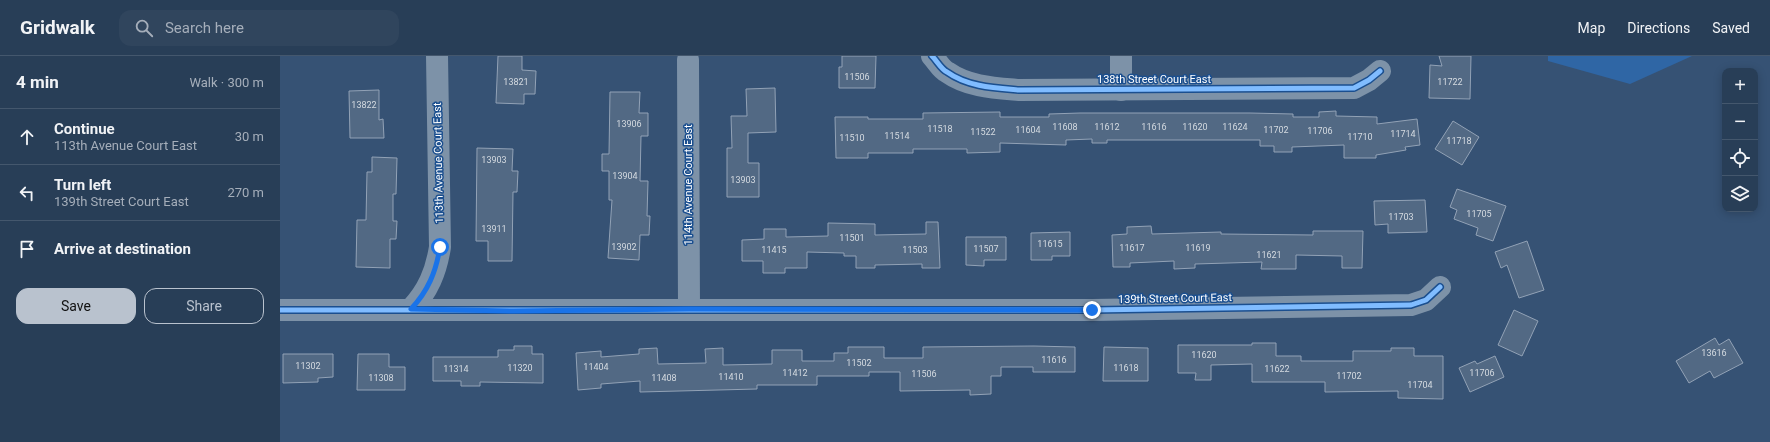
<!DOCTYPE html>
<html lang="en">
<head>
<meta charset="utf-8">
<style>
  :root { --surface:#283e57; --page:#30455d; --text:#f1f3f6; --muted:#a5aeba; --line:#44576d; --accent:#b9c2ce }
  body { margin:0; font-family:Roboto,sans-serif; background:var(--page); color:var(--text) }
  .controls { position:absolute; right:12px; top:12px; display:grid; overflow:hidden; border-radius:8px; box-shadow:0 2px 10px #0003 }
  .controls button { width:36px; height:36px; display:grid; place-items:center; padding:0; border:0; border-bottom:1px solid var(--line); background:var(--surface); color:var(--text); font:20px sans-serif }
  .stop { position:absolute; width:12px; height:12px; margin:-9px; border:3px solid #1a73e8; border-radius:50%; background:#fff }
  .stop.end { background:#1a73e8; border-color:#fff; box-shadow:0 1px 4px #0008 }
  .list { margin:0; padding:0; list-style:none }
  h2 { display:flex; justify-content:space-between; align-items:center; height:52px; margin:0; padding:0 16px; font-size:17px }
  h2 small { font-size:13px; font-weight:400; color:var(--muted) }
  .list li { display:grid; grid-template-columns:26px 1fr auto; gap:12px; align-items:center; box-sizing:border-box; height:56px; padding:0 16px; border-top:1px solid var(--line) }
  .list b { display:block; font-size:15px; white-space:nowrap }
  .list p { margin:0; font-size:13px; white-space:nowrap; color:var(--muted) }
  .list em { font-size:13px; font-style:normal; color:var(--muted) }
  .actions { display:flex; gap:8px; padding:12px 16px }
  .actions a { flex:1; padding:9px 0; border:1px solid var(--accent); border-radius:12px; text-align:center; font-size:14px; color:var(--accent) }
  .actions .main { background:var(--accent); color:#111 }
  .icon { flex:none; width:22px; height:22px; fill:none; stroke:currentColor; stroke-width:2; stroke-linecap:round; stroke-linejoin:round }
  .map { position:relative; flex:none; width:1490px; height:386px; overflow:hidden }
  header { display:flex; align-items:center; gap:24px; box-sizing:border-box; height:56px; padding:0 20px; background:var(--surface); border-bottom:1px solid var(--line) }
  header strong { font-size:19px }
  nav { display:flex; gap:22px; margin-inline-start:auto; font-size:14px }
  .search { width:280px; height:36px; background:var(--page); display:flex; align-items:center; gap:10px; box-sizing:border-box; padding:0 14px; border-radius:12px; color:var(--muted); font-size:15px }
  main { display:flex }
  aside { flex:1; background:var(--surface) }
  .map>svg:first-child { display:block }
  .green { fill:#2f66a5 }
  .building { fill:#526984; stroke:#92a2b6 }
  .lines { fill:none; stroke-linecap:round; stroke-linejoin:round }
  .minor { stroke:#7d92a8; stroke-width:22 }
  .cycleway-casing { stroke:#1b4f8f; stroke-width:8 }
  .cycleway { stroke:#80bcff; stroke-width:5 }
  .route { stroke:#1a73e8; stroke-width:5 }
  .labels { text-anchor:middle; stroke-width:3; stroke-linejoin:round; paint-order:stroke }
  .number-label { font-size:9px; fill:#d4dae0 }
  .street-label { font-size:11px; fill:#fff; stroke:#1b4f8f }
</style>
</head>
<body>
<header>
<strong>Gridwalk</strong>
<div class="search"><svg class="icon" aria-label="search" viewBox="0 0 24 24"><circle cx="10" cy="10" r="6"/><path d="M15 15l6 6"/></svg>Search here</div>
<nav><a>Map</a><a>Directions</a><a>Saved</a></nav>
</header>
<main>
<aside>
<h2>4 min<small>Walk · 300 m</small></h2>
<ul class="list">
<li><svg class="icon" aria-label="ahead" viewBox="0 0 24 24"><path d="M12 20V5M6 11l6-6 6 6"/></svg><div><b>Continue</b><p>113th Avenue Court East</p></div><em>30 m</em></li>
<li><svg class="icon" aria-label="left" viewBox="0 0 24 24"><path d="M17 20v-9H6M10 6l-5 5 5 5"/></svg><div><b>Turn left</b><p>139th Street Court East</p></div><em>270 m</em></li>
<li><svg class="icon" aria-label="arrive" viewBox="0 0 24 24"><path d="M6 21V4h12l-3 4 3 4H6"/></svg><div><b>Arrive at destination</b></div></li>
</ul>
<div class="actions"><a class="main">Save</a><a>Share</a></div>
</aside>
<div class="map">
<svg width="1490" height="386" viewBox="0 0 1490 386">
  <rect width="100%" height="100%" fill="#365274"/>
  <!-- green -->
  <path class="green" d="M1268 0H1412L1350 28 1268 5Z"/>
  <!-- building -->
  <g class="building">
    <path d="M218 0H242V14L256 15 255 38H244V48L216 47Z"/>
    <path d="M562 0H596L595 32H559V11H562Z"/>
    <path d="M1159 0H1191L1190 43 1149 42 1150 9 1162 10Z"/>
    <path d="M495 32 496 76 468 77V107H479V141H447V92H452L451 60H467L466 33Z"/>
    <path d="M99 34V64L103 63 104 82H70L69 35Z"/>
    <path d="M330 36H360L359 57H368V80H361L360 125H368L367 160H370L369 179H360L359 204 328 202 332 144H329V115H322V98H329Z"/>
    <path d="M1056 55V60L1097 61V68L1137 63 1140 89 1125 91 1126 94 1096 99V102H1064V89L1012 91V96H994V90H980V84H827V87H812V83L786 84V89L720 87V96L687 97V93H633V97H588V102H556L555 61H588V63H643V57L720 56V61H769V58L800 57H970L1013 58V61H1039V56Z"/>
    <path d="M1173 65 1199 81 1182 109 1155 93Z"/>
    <path d="M197 92 233 93 232 115H238L237 136H233L232 205H208V185H196Z"/>
    <path d="M92 101 117 102 116 138H113V165H117L116 183H110V212L76 211 77 164H86L87 116H92Z"/>
    <path d="M1177 133 1226 150 1213 185 1196 179 1198 172 1174 163 1177 154 1170 151Z"/>
    <path d="M1145 144 1147 176 1108 177V168L1095 169 1094 145Z"/>
    <path d="M646 166H658L660 212H642V208L595 209V212H576V200H564V197L527 196V212H505V217H483V205H462V184L484 183V173H506V181L548 180V167L595 168V179L646 178Z"/>
    <path d="M871 170 872 178 941 176V178L1033 179V175H1083L1082 212H1062V200L1016 199V213H981L982 206 915 208V212L894 213V205L850 207V211H833L832 179 847 178V171Z"/>
    <path d="M790 176V200H772V204H751V177Z"/>
    <path d="M686 181H726V204H704V210L686 209Z"/>
    <path d="M1247 185 1264 234 1239 242 1227 209 1221 212 1215 196Z"/>
    <path d="M1234 254 1258 265 1242 300 1218 289Z"/>
    <path d="M1435 282 1439 289 1449 283 1463 307 1434 322 1430 315 1409 327 1396 305Z"/>
    <path d="M972 287H996V300H1021V305H1073V295H1111V292H1134V300H1163V343L1118 342V335L1045 336V326H972V308L931 309V324H915L916 317H898V289H972Z"/>
    <path d="M234 290H252V298H263V327L200 326V330H181V325H153V301H218V294H234Z"/>
    <path d="M754 290 795 291V316H753V311H721V320H711V338L690 339V334L620 335V316H589V320H537V329H477V333L360 336V325L321 328V332L298 334 296 297 321 295V301L359 298V293L377 292 378 308 426 307 425 293 443 292V309L492 308V294H522V305H554V297H568V291H604V302H643V291Z"/>
    <path d="M824 291 868 292V325H823Z"/>
    <path d="M3 298H53V321L38 322V326L3 327Z"/>
    <path d="M78 298H109V311H125V334H77Z"/>
    <path d="M1215 300 1224 321 1190 336 1179 312 1195 305 1197 308Z"/>
  </g>
  <g class="lines">
    <!-- minor -->
    <g class="minor">
      <path d="M652 0C657 5 661 13 667 16 688 31 715 32 739 34L1074 32 1089 24 1100 15"/>
      <path d="M841 0V34"/>
      <path d="M408 4 409 253"/>
      <path d="M131 253C148 235 156 216 160 191L157 0"/>
      <path d="M0 254H812L1131 249 1146 244 1160 231"/>
    </g>
    <!-- cycleway casing -->
    <g class="cycleway-casing">
      <g id="cycleway">
        <path d="M652 0C657 5 661 13 667 16 688 31 715 32 739 34L1074 32 1089 24 1100 15"/>
        <path d="M0 254H812L1131 249 1146 244 1160 231"/>
      </g>
    </g>
    <!-- cycleway -->
    <use href="#cycleway" class="cycleway"/>
  </g>
  <g class="lines">
    <!-- route -->
    <path class="route" d="M160 191C156 216 148 235 131 253L234 255 409 253 812 254"/>
  </g>
  <g class="labels">
    <!-- number labels -->
    <g class="number-label">
      <text x="577" y="24">11506</text>
      <text x="236" y="29">13821</text>
      <text x="1170" y="29">11722</text>
      <text x="84" y="52">13822</text>
      <text x="349" y="71">13906</text>
      <text x="785" y="74">11608</text>
      <text x="827" y="74">11612</text>
      <text x="874" y="74">11616</text>
      <text x="915" y="74">11620</text>
      <text x="955" y="74">11624</text>
      <text x="660" y="76">11518</text>
      <text x="748" y="77">11604</text>
      <text x="996" y="77">11702</text>
      <text x="1040" y="78">11706</text>
      <text x="703" y="79">11522</text>
      <text x="1123" y="81">11714</text>
      <text x="617" y="83">11514</text>
      <text x="1080" y="84">11710</text>
      <text x="572" y="85">11510</text>
      <text x="1179" y="88">11718</text>
      <text x="214" y="107">13903</text>
      <text x="345" y="123">13904</text>
      <text x="463" y="127">13903</text>
      <text x="1199" y="161">11705</text>
      <text x="1121" y="164">11703</text>
      <text x="214" y="176">13911</text>
      <text x="572" y="185">11501</text>
      <text x="770" y="191">11615</text>
      <text x="344" y="194">13902</text>
      <text x="852" y="195">11617</text>
      <text x="918" y="195">11619</text>
      <text x="706" y="196">11507</text>
      <text x="494" y="197">11415</text>
      <text x="635" y="197">11503</text>
      <text x="989" y="202">11621</text>
      <text x="1434" y="300">13616</text>
      <text x="924" y="302">11620</text>
      <text x="774" y="307">11616</text>
      <text x="579" y="310">11502</text>
      <text x="28" y="313">11302</text>
      <text x="316" y="314">11404</text>
      <text x="240" y="315">11320</text>
      <text x="846" y="315">11618</text>
      <text x="176" y="316">11314</text>
      <text x="997" y="316">11622</text>
      <text x="515" y="320">11412</text>
      <text x="1202" y="320">11706</text>
      <text x="644" y="321">11506</text>
      <text x="1069" y="323">11702</text>
      <text x="451" y="324">11410</text>
      <text x="101" y="325">11308</text>
      <text x="384" y="325">11408</text>
      <text x="1140" y="332">11704</text>
    </g>
    <!-- street labels -->
    <g class="street-label">
      <text x="874" y="27">138th Street Court East</text>
      <text transform="translate(158 107) rotate(-91)" y="4">113th Avenue Court East</text>
      <text transform="translate(408 129) rotate(-90)" y="4">114th Avenue Court East</text>
      <text transform="translate(895 242) rotate(-1)" y="4">139th Street Court East</text>
    </g>
  </g>
</svg>
<div class="controls">
<button>+</button>
<button>−</button>
<button><svg class="icon" aria-label="locate" viewBox="0 0 24 24"><circle cx="12" cy="12" r="6"/><path d="M12 2v4M12 18v4M2 12h4M18 12h4"/></svg></button>
<button><svg class="icon" aria-label="layers" viewBox="0 0 24 24"><path d="M12 4l9 5-9 5-9-5zM3 14l9 5 9-5"/></svg></button>
</div>
<div class="stop" style="left:160px;top:191px"></div>
<div class="stop end" style="left:812px;top:254px"></div>
</div>
</main>
</body>
</html>
